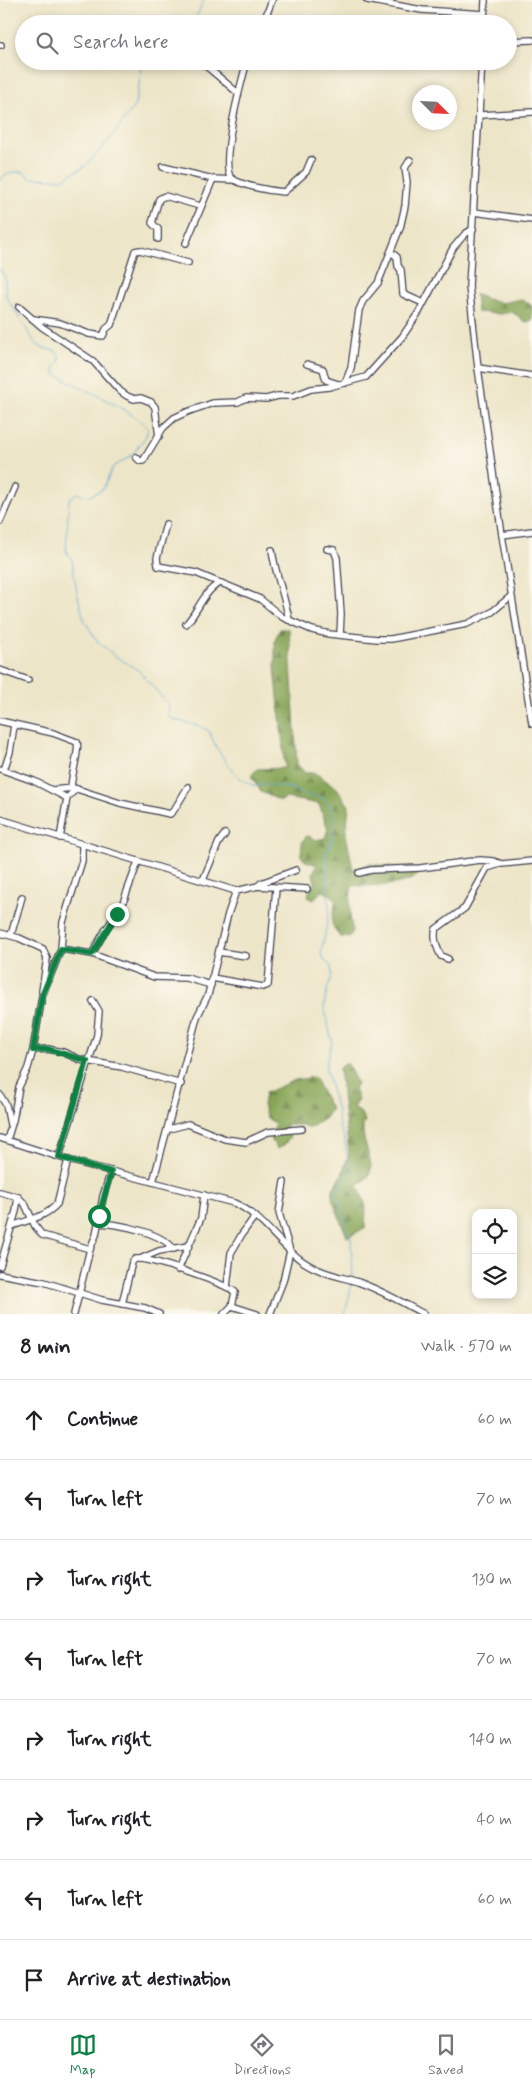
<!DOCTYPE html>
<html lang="en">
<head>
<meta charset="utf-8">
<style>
  :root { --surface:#fff; --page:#f2f2f2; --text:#202124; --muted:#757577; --line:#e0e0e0; --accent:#0b8043 }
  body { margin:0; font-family:Mynerve,sans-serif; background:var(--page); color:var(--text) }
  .controls { position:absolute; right:15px; bottom:15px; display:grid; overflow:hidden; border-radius:10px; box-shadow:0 2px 8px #0003 }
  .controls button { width:45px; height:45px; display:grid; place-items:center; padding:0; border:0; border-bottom:1px solid var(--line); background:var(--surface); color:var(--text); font:25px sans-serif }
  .compass { position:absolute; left:412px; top:85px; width:45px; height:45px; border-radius:50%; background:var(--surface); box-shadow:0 2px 8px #0003; rotate:114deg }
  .stop { position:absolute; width:15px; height:15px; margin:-11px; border:4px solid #0b8043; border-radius:50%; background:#fff }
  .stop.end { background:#0b8043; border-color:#fff; box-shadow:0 1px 5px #0008 }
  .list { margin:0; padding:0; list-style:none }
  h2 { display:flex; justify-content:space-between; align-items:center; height:65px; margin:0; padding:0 20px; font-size:21px }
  h2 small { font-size:16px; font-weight:400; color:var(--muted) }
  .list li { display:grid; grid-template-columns:32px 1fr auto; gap:15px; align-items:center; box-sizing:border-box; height:80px; padding:0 20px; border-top:1px solid var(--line) }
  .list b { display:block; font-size:19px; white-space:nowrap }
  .list em { font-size:16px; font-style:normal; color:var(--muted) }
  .icon { flex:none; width:28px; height:28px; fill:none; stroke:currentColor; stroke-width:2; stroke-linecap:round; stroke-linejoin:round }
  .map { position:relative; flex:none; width:532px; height:1314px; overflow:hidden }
  .search { position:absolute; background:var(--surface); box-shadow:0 2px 8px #0003; left:15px; right:15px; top:15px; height:55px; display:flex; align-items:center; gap:12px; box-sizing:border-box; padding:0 18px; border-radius:28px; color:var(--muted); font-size:19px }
  .sheet { height:705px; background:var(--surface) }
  nav { display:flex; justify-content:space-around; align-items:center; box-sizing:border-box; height:70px; border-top:1px solid var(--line); background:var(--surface); font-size:14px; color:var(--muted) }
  nav a { display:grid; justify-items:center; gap:2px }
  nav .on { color:var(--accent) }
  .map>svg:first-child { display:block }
  .forest { fill:url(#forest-firs); stroke:#546449 }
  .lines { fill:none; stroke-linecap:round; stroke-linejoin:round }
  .stream { stroke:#5aa5d2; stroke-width:1 }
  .minor-casing { stroke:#403f50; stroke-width:8 }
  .minor { stroke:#fff; stroke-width:5.5 }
  .route { stroke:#0b8043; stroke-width:6 }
</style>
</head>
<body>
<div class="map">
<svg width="532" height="1314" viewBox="0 0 532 1314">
  <defs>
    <pattern id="forest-firs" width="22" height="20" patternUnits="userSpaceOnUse" patternTransform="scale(1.25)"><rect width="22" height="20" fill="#87a557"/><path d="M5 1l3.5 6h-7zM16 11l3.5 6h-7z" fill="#6e8649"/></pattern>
  </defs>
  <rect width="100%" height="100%" fill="#fbf7ec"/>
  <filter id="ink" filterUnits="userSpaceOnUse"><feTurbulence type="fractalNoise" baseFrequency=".02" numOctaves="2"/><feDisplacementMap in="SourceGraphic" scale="10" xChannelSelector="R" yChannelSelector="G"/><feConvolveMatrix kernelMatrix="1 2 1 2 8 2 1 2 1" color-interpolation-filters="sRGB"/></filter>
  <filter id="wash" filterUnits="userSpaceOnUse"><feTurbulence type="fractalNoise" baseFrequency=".0096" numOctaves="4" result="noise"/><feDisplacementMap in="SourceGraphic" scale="20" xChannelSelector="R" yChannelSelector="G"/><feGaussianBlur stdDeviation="1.12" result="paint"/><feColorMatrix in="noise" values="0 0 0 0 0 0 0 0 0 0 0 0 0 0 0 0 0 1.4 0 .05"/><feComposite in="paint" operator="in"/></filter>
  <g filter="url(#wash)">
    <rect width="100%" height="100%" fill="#ede5c7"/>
    <!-- forest -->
    <g class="forest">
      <path d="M475 294C482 297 490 301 498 302 512 305 516 293 532 306V320L524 323 521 318 512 312 500 314 477 312Z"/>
      <path d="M280 629H289L297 764 305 773H315L337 788 349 806 346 834 353 869 370 864 416 869 419 874C403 888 372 885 352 886 349 902 349 916 353 931L349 937H340C336 932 331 926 332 919 334 904 342 898 322 891L313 900 308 897 309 890 315 883 313 873 317 865 305 861 301 856 302 843 307 835 315 840 325 838 328 829 319 804 286 798 281 801 261 792 251 776 257 769 285 768 275 667V639Z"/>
      <path d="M347 1063 357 1083 354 1089 358 1099 353 1108 360 1112 365 1120C356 1139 380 1164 367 1178 365 1181 360 1182 358 1186L366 1206 365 1228 347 1237 332 1198 333 1189 342 1175 349 1153 339 1068Z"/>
      <path d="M314 1077 331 1109 325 1118 310 1128 302 1125H285L290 1137 284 1145 277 1149 271 1139 275 1124 266 1117 263 1105 265 1093 295 1080Z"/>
    </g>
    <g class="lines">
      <!-- stream -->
      <g class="stream">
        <path d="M193 24 204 0"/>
        <path d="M0 181 5 175 15 172H23L31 178 63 179 85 166 110 139 135 105 141 73 139 61"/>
        <path d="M0 269 5 277 6 296 35 343 42 348 56 351 60 357 59 362 55 367V374C72 384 141 414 148 429L146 436 132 455 113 467 103 489 88 497 77 493 69 499 66 551 72 560 77 593 84 619 96 640 115 656 138 670 169 705 168 716 174 720 200 726 209 731 216 747 229 766 241 779 254 786 264 784 290 788 300 793 311 796H319L327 801 333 813V838L326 853 329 914 321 953 324 960 331 966 332 976 327 990 324 1006 332 1042 326 1063V1070L337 1112 339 1127 344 1137 349 1167 347 1177 336 1193 351 1239 353 1279"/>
        <path d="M345 1314 352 1283"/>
      </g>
    </g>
  </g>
  <g filter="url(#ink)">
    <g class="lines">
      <!-- minor casing -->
      <g class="minor-casing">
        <g id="minor">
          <path d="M367 0 422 10 484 14"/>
          <path d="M263 24 272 0"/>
          <path d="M484 24 485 0"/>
          <path d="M508 41 532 40"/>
          <path d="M0 45H1"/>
          <path d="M200 61 238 93"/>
          <path d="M247 61C241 83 221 157 230 177 240 186 271 191 284 192L306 172 311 160"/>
          <path d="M482 61 469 286 478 368 502 535 532 723"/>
          <path d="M480 115 532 112"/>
          <path d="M163 167 213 179 234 180"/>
          <path d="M474 212 532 220"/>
          <path d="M158 239V229L152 223 159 199 165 196 200 206"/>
          <path d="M186 243 213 179"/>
          <path d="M391 252 397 257 398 266 401 270 403 294 423 303"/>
          <path d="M19 307 42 327 93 361 120 391 127 396 134 399 141 398 151 402 155 407 159 436"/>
          <path d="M33 319 60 323 89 334 103 336 106 329 111 325 135 251 140 250 188 263"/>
          <path d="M307 364 323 369 326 380 338 384"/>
          <path d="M478 368 532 376"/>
          <path d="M345 383 351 368 359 310 363 301 378 283 400 228 405 206 407 182 405 168 410 160"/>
          <path d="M136 457 140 461H143L163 428 174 418 187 412 213 403 238 402 246 398 266 399 278 396H293L311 389 329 387 366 377 402 337 419 312 453 248 465 234 473 229"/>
          <path d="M0 522 15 487"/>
          <path d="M166 524 157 558 158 566 196 573 220 583"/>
          <path d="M502 535 532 531"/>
          <path d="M327 549 334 550 337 558 341 614 340 635"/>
          <path d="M272 550C275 574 285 596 289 620"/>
          <path d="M186 624C198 612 205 588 221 583L260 599 282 617 312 630 329 634 377 639H391L467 624 492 612 511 596"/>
          <path d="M0 670 28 680"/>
          <path d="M0 721 53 733 77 742C80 750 71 776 71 788"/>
          <path d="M0 769 34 781 67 798"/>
          <path d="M4 770 10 752 14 725"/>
          <path d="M52 790 74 788 120 803 170 814 174 810 188 787"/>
          <path d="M0 819 236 891 228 914 208 995 197 1017 153 1182"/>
          <path d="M60 838 67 798 76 789"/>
          <path d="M359 873 371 870 420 868 480 860 493 861 502 864 532 861"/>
          <path d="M203 880 219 842 225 834"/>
          <path d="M258 886 261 883 296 870"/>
          <path d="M236 891 258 886 307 889"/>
          <path d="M0 933 19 938 43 949 47 958 42 991"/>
          <path d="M11 935 22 897"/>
          <path d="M61 949 92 954 154 977 187 978 211 985"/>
          <path d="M219 952 246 956"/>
          <path d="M92 954 106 929 121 908 138 862"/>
          <path d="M448 959 441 956C437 949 433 937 436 929L465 908 487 868 500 864"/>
          <path d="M212 978 263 987 268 985 276 888"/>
          <path d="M33 1050 48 1049 63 1052 81 1060 122 1067 181 1084"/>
          <path d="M0 1095 6 1105 10 1125"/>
          <path d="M169 1129 188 1124 225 1139 246 1142 268 1132 302 1129"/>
          <path d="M0 1138 68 1160 234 1203C261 1214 277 1243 301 1260 319 1273 338 1276 358 1282 381 1290 403 1303 424 1314"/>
          <path d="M7 1140 13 1120 19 1087 28 1068 33 1050 42 996 61 949 63 922 82 861V844"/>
          <path d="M59 1157 97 1035 99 1011 93 1001"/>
          <path d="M0 1192 18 1197 25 1204 35 1226 42 1235 90 1249"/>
          <path d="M98 1223C120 1224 160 1232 174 1249"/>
          <path d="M12 1226C28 1220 46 1217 57 1204L68 1160"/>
          <path d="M140 1259 159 1251 188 1246"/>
          <path d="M0 1266 16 1211 18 1197"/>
          <path d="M178 1270 201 1218 204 1195"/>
          <path d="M0 1274 44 1282 102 1300 145 1308 159 1314"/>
          <path d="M227 1287 231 1253 242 1234 255 1216"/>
          <path d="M122 1304 132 1262 135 1259H140C155 1260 224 1283 235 1292L232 1306"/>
          <path d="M74 1314 90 1249 96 1235 103 1196 111 1171"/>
          <path d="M224 1314 232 1306 257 1314"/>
          <path d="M270 1314 283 1281 290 1251 279 1213 284 1182"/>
        </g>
      </g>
      <!-- minor -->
      <use href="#minor" class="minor"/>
    </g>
  </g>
  <g class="lines" filter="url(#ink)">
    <!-- route -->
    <path class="route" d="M99 1216 111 1172 59 1157 87 1061 48 1049 33 1050 42 996 61 949 92 954 117 914"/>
  </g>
</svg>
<div class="controls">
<button><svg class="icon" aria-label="locate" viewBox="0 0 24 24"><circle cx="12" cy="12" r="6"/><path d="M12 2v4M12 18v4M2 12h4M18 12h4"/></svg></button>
<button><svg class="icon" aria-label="layers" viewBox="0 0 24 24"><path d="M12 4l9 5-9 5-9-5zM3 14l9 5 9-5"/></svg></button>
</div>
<svg class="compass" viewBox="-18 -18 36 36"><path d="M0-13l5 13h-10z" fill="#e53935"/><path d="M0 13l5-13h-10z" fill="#757577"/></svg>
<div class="stop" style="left:99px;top:1216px"></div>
<div class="stop end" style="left:117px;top:914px"></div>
<div class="search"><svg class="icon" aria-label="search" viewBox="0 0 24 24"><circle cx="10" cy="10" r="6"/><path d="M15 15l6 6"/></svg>Search here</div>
</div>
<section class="sheet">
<h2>8 min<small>Walk · 570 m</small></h2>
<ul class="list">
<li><svg class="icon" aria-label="ahead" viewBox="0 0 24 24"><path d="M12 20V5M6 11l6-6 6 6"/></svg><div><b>Continue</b></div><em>60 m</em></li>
<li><svg class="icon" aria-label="left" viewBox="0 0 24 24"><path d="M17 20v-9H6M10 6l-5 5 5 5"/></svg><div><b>Turn left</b></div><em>70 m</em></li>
<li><svg class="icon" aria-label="right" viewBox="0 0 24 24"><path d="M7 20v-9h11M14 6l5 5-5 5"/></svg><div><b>Turn right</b></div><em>130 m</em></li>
<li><svg class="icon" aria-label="left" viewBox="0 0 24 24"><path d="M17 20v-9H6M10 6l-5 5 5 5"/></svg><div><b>Turn left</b></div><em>70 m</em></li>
<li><svg class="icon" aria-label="right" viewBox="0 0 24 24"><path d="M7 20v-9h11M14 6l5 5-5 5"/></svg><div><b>Turn right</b></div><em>140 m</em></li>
<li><svg class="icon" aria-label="right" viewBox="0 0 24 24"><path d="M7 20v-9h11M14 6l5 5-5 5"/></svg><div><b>Turn right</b></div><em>40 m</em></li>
<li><svg class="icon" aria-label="left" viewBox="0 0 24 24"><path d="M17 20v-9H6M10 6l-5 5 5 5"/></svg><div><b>Turn left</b></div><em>60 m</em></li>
<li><svg class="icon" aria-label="arrive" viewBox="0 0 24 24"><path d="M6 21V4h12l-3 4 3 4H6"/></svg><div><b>Arrive at destination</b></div></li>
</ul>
</section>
<nav>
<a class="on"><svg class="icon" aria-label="map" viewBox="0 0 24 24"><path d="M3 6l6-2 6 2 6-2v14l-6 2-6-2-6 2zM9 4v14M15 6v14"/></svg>Map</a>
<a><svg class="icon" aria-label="directions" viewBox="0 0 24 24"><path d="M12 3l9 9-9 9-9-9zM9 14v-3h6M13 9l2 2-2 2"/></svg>Directions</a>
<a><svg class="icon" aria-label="saved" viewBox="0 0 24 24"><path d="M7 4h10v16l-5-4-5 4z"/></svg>Saved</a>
</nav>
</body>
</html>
